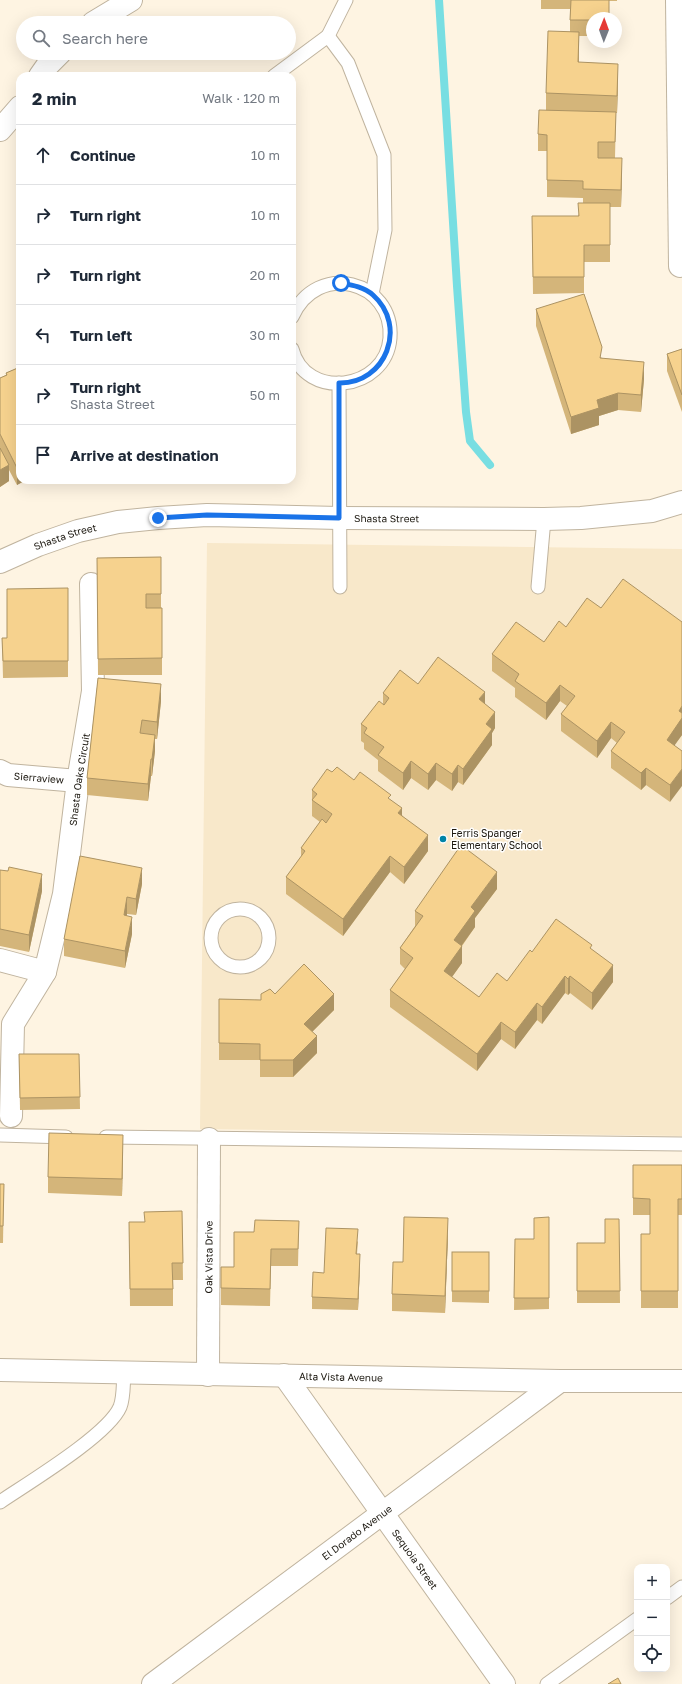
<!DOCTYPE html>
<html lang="en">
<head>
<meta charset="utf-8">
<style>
  :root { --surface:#fff; --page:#f6f6f7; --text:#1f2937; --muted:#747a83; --line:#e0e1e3 }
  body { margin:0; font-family:"Golos Text",sans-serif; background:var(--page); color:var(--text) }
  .controls { position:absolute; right:12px; bottom:12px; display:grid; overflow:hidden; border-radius:8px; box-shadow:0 4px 16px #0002 }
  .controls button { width:36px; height:36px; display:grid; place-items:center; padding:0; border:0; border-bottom:1px solid var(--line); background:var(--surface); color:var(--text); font:20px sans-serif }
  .compass { position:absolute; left:586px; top:12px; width:36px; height:36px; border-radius:50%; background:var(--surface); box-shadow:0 4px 16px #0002; rotate:1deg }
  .stop { position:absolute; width:12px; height:12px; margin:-9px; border:3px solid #1a73e8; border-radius:50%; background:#fff }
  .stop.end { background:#1a73e8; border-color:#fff; box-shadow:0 1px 4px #0008 }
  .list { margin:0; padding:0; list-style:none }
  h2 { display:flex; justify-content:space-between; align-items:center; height:52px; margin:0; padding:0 16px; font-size:17px }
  h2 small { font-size:13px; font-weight:400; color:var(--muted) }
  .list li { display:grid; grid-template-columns:26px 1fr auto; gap:12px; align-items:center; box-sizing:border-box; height:60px; padding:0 16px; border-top:1px solid var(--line) }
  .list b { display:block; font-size:15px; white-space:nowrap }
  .list p { margin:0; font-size:13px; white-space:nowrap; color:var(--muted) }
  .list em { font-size:13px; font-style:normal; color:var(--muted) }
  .icon { flex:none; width:22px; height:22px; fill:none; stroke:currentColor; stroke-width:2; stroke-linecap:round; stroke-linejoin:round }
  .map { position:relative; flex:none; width:682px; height:1684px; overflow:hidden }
  .search { position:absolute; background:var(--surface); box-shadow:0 4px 16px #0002; left:16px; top:16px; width:280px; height:44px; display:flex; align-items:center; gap:10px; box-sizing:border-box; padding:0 14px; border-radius:22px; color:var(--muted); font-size:15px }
  .panel { position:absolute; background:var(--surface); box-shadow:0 4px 16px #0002; left:16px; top:72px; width:280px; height:412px; border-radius:12px }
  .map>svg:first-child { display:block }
  .built { fill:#f8e8ca }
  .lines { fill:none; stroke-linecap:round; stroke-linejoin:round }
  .stream { stroke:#78dee2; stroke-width:8 }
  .lane-casing { stroke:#c0b49f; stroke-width:15 }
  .street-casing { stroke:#c0b49f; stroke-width:24 }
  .secondary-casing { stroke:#c0b49f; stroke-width:24 }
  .lane { stroke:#fff; stroke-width:13 }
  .street { stroke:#fff; stroke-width:22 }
  .secondary { stroke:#fff; stroke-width:22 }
  .wall { fill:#d4b57a }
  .shaded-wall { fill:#ac9363 }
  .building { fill:#f6d28e; stroke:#ac9363 }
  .route { stroke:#1a73e8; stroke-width:5 }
  .poi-dot { fill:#0084a7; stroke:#fff; stroke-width:1.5 }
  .labels { text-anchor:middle; stroke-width:3; stroke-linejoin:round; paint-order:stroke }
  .street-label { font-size:10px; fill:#1d1911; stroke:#fff }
  .poi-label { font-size:10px; fill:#1d1911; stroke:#fff; text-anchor:start }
</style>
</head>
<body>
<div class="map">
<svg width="682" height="1684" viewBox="0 0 682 1684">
  <rect width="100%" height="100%" fill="#fef4e2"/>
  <!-- built -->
  <path class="built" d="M207 543 682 549V1136L200 1129Z"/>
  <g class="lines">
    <!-- stream -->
    <path class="stream" d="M439 0 457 286 466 412 470 441 490 465"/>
    <!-- lane casing -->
    <g class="lane-casing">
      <g id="lane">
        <path d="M328 36 346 0"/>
        <path d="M274 76 328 36 348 63 384 155 385 230 372 294"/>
        <path d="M292 317C317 260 394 281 390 338 386 391 305 401 292 349"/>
        <path d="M339 383 340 587"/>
        <path d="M538 587 544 519"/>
        <circle cx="240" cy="938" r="29"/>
        <path d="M0 1135 66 1137"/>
        <path d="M106 1137 682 1144"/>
        <path d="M0 1502C28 1483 108 1435 120 1407 124 1397 123 1383 124 1373"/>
        <path d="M667 1598 682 1587"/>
        <path d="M547 1684 637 1619"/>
      </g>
    </g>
    <!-- street casing -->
    <g class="street-casing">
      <g id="street">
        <path d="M677 0 680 266"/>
        <path d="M93 23 131 0"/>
        <path d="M40 76 47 66 60 53"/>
        <path d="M0 130 20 107"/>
        <path id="s1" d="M0 771 8 775 78 781"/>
        <path d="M0 960 45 972"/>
        <path id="s2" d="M11 1116 13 1024 45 972 64 894 78 781 93 691 91 584"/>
        <path id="s3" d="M0 1370 560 1381H682"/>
        <path id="s4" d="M208 1375 209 1139"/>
        <path id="s5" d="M284 1375 504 1684"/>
        <path id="s6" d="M153 1684 560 1381"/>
      </g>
    </g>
    <!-- secondary casing -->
    <g class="secondary-casing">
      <g id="secondary">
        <path id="s7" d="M0 562 38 545 78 531 118 522 158 518 207 515 339 518 544 519 581 518 652 511 682 502"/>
      </g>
    </g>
    <!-- lane -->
    <use href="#lane" class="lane"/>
    <!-- street -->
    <use href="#street" class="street"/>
    <!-- secondary -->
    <use href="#secondary" class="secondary"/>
  </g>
  <!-- wall -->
  <g class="wall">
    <path d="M541 0H617V1H609L592 18V36H579V62L618 81 617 113H616L615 158 622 175 621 207H610V262H584V293L533 294 532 216H578L583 203V198L547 197V151H538V134L546 110V93L570 32V9H541Z"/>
    <path d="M536 309 602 358 644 379 641 412 618 410 599 416V425L571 434 536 326Z"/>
    <path d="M682 349V412L667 371V354Z"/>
    <path d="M20 367V480H26L17 485 9 470V481L0 487V378L6 375V373Z"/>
    <path d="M161 557V608H162V675H98L97 558Z"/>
    <path d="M68 588V677L3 678 2 638H7Z"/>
    <path d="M601 608 682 622V735L674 745 670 802 646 785 641 790 611 768V751L617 743 611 738 597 758 561 731V714L567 706 560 701 546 720 515 697V688L492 671V654L544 642 566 627Z"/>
    <path d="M98 678 161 701 157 739H155V751L152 776H151L148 801 87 795V778Z"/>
    <path d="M418 684 485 704 495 728 492 733V745L463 785 458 782 452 791 436 780 428 790 411 778 403 790 378 771V760L364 749V743L361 741V724L383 704V693Z"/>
    <path d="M332 772 354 780 391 800 428 851 404 884 390 872 343 936 286 894V877L301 857V848L320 822 312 816V790Z"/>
    <path d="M0 870 42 891 29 952 0 946Z"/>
    <path d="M142 884 136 915 127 914V916L132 934 125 968 64 956V939Z"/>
    <path d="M497 889 475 918V927L462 946V963L452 977 479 997 507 981 532 952 592 950 613 982 592 1010 570 993 568 995 565 993 542 1024 537 1020 515 1049 501 1039 477 1071 390 1007V990L405 969 400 964V948L415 926V911Z"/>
    <path d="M275 994 334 1010 312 1032 317 1053 293 1077H260V1060H219V999L261 1000Z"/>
    <path d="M19 1054H79L80 1109 20 1110Z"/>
    <path d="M123 1152 122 1196 48 1193V1177Z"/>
    <path d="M633 1165H682V1215H678V1308H641V1234H650V1215H633Z"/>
    <path d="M0 1184H4L3 1243H0Z"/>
    <path d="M182 1211 183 1280H173V1306H130L129 1222H144Z"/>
    <path d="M549 1217V1309L514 1310 515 1239H534Z"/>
    <path d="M619 1219 620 1303H577V1243H605Z"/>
    <path d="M299 1221 298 1266H271L270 1306 221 1305V1267H234L254 1232Z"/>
    <path d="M448 1235 445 1313 392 1311V1294L403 1262Z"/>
    <path d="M358 1241 357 1254 360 1266 358 1310 312 1309V1297L324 1273Z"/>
    <path d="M452 1252H489V1303L452 1302Z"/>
  </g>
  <!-- shaded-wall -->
  <g class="shaded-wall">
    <path d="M579 32V49L578 79V62Z"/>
    <path d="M618 64V81L617 113V96Z"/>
    <path d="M622 158V175L621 207V190Z"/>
    <path d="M644 362V379L641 412V395Z"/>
    <path d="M618 393V410L599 416V425L571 434V417L597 400Z"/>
    <path d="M9 465V481L0 487V470Z"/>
    <path d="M20 466V480H26L17 485V468Z"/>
    <path d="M161 684V701L157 739V722Z"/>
    <path d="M560 685V701L546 720V703Z"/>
    <path d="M485 692V708L479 699Z"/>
    <path d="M682 706V735L667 756V740L679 711Z"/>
    <path d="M495 712V728L492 733V745L463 785V769L486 724Z"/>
    <path d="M611 722V738L597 758V741Z"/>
    <path d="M155 735V751L152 776V759Z"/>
    <path d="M151 759V776L148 801V784Z"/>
    <path d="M411 761V778L403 790V773Z"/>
    <path d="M436 763V780L428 790V774Z"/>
    <path d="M458 765V782L452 791V774Z"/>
    <path d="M646 768V785L641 790V773Z"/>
    <path d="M682 769V786L670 802V785Z"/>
    <path d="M402 808V825L398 813Z"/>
    <path d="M428 835V851L404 884V867Z"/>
    <path d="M390 856V872L343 936V919Z"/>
    <path d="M142 868V884L136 915V899Z"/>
    <path d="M497 872V889L475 918V927L454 956V940L471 907Z"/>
    <path d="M42 874V891L29 952V935Z"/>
    <path d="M127 897V914L124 932V915Z"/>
    <path d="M132 917V934L125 968V951Z"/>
    <path d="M462 946V963L444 988V971Z"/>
    <path d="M613 965V982L592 1010V993Z"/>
    <path d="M565 976V993L542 1024V1007Z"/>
    <path d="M570 976V993L568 995V979Z"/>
    <path d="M334 994V1010L304 1040V1024Z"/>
    <path d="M537 1003V1020L515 1049V1032Z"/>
    <path d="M501 1022V1039L477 1071V1054Z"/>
    <path d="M317 1036V1053L293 1077V1060Z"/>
    <path d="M123 1135V1152L122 1196V1179Z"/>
    <path d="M448 1218V1235L445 1313V1296Z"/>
    <path d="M360 1254V1266L358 1310V1299Z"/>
  </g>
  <!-- building -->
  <g class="building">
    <path d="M571 0H609V18H592V20H570Z"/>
    <path d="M548 31 579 32 578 62 618 64 617 96 546 93Z"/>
    <path d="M539 110 616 112 615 142H598V158H622L621 190 583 189V181L547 180V135L538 134Z"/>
    <path d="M578 203H610V245H584V277H533L532 216H579Z"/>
    <path d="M584 294 602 347 600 358 644 362 641 395 618 393 597 400 599 408 571 417 536 309Z"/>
    <path d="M682 349V395L667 354Z"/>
    <path d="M20 367V466L17 468 0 434V378L7 375 6 373Z"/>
    <path d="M0 448 9 465 0 470Z"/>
    <path d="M161 557V594H146V608H162V658L98 659 97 558Z"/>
    <path d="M623 579 682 622V706L679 711 682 713V718L667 740 682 751V769L670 785 646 768 641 773 611 751 625 732 611 722 597 741 561 714 575 696 560 685 546 703 515 681 519 674 492 654 516 622 544 642 559 621 566 627 587 598 601 608Z"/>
    <path d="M68 588V661H3L2 638H7V589Z"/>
    <path d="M438 657 485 692 479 699 495 712 486 724 492 729 463 769 458 765 452 774 436 763 428 774 411 761 403 773 378 755 384 747 364 733 367 728 361 724 379 701 384 705 389 698 383 693 400 670 418 684Z"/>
    <path d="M98 678 161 684 157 722 142 720 140 733 155 735 152 759H151L148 784 87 778Z"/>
    <path d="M337 767 354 780 360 772 391 795 388 798 402 808 398 813 428 835 404 867 390 856 343 919 286 877 305 851 301 848 322 819 326 823 332 814 312 800 317 794 312 790 327 769 332 772Z"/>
    <path d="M461 845 497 872 471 907 475 911 454 940 462 946 444 971 479 997 497 973 507 981 530 950 532 952 556 919 592 945 590 948 613 965 592 993 570 976 568 979 565 976 542 1007 537 1003 515 1032 501 1022 477 1054 390 990 413 958 400 948 423 916 415 911Z"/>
    <path d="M80 856 142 868 136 899 127 897 124 915 132 917 125 951 64 939Z"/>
    <path d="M9 867 42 874 29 935 0 929V870L8 871Z"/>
    <path d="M304 964 334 994 304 1024 317 1036 293 1060H260V1044L219 1043V999L261 1000V994L270 989 275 994Z"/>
    <path d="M19 1054H79L80 1097 20 1098Z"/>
    <path d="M49 1133 123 1135 122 1179 48 1177Z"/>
    <path d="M633 1165H682V1199H678V1291H641V1234H650V1199L633 1198Z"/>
    <path d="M0 1184H4L3 1226H0Z"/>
    <path d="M182 1211 183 1263H172L173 1289H130L129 1222H145L144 1212Z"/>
    <path d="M404 1217 448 1218 445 1296 392 1294 393 1262H403Z"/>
    <path d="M549 1217V1298H514L515 1239H534V1218Z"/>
    <path d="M605 1219H619L620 1291H577V1243H605Z"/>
    <path d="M255 1220 299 1221 298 1249H271L270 1289 221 1288V1267H234V1232H254Z"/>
    <path d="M326 1228 358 1229 356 1254H360L358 1299 312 1297 313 1272 324 1273Z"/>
    <rect x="452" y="1252" width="37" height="39"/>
    <path d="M618 1678 621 1684H608Z"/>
  </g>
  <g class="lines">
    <!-- route -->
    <path class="route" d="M158 518 207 515 339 518V383C386 384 408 326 373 295 364 287 352 285 341 283"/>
  </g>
  <!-- markers -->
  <circle class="poi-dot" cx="443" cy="839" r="4"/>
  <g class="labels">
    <!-- street labels -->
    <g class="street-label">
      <text dy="4" stroke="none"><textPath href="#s7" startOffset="394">Shasta Street</textPath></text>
      <text dy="4" stroke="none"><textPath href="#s7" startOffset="70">Shasta Street</textPath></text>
      <text dy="4" stroke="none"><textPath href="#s1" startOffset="40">Sierraview</textPath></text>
      <text dy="4" stroke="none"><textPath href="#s2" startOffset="349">Shasta Oaks Circuit</textPath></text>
      <text dy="4" stroke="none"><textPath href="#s4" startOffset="118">Oak Vista Drive</textPath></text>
      <text dy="4" stroke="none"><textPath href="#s3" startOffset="341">Alta Vista Avenue</textPath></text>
      <text dy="4" stroke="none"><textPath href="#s6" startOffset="254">El Dorado Avenue</textPath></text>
      <text dy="4" stroke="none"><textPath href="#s5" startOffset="226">Sequoia Street</textPath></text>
    </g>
    <!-- poi labels -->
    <g class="poi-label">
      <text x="451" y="837">Ferris Spanger<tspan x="451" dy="12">Elementary School</tspan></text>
    </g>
  </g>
</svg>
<div class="controls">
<button>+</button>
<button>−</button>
<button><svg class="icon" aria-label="locate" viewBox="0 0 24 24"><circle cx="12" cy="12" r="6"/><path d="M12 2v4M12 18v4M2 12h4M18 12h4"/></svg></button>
</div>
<svg class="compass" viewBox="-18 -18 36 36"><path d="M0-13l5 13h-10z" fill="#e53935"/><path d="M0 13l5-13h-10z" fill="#747a83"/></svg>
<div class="stop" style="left:341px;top:283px"></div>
<div class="stop end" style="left:158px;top:518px"></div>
<div class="search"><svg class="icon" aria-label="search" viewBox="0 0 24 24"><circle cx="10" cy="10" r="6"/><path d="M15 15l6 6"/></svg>Search here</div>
<section class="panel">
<h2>2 min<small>Walk · 120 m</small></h2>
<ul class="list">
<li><svg class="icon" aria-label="ahead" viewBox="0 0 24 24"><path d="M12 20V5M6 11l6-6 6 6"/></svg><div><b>Continue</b></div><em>10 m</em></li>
<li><svg class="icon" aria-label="right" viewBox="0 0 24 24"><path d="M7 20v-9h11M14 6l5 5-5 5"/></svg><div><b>Turn right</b></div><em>10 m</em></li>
<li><svg class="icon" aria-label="right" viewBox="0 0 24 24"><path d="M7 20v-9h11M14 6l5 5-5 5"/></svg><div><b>Turn right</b></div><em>20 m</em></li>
<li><svg class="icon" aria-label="left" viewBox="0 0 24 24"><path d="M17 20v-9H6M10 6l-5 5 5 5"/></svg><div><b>Turn left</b></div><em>30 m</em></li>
<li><svg class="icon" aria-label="right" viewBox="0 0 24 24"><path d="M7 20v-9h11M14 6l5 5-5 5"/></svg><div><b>Turn right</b><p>Shasta Street</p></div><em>50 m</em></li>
<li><svg class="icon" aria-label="arrive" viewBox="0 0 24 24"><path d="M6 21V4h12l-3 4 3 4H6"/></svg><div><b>Arrive at destination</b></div></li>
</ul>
</section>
</div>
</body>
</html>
